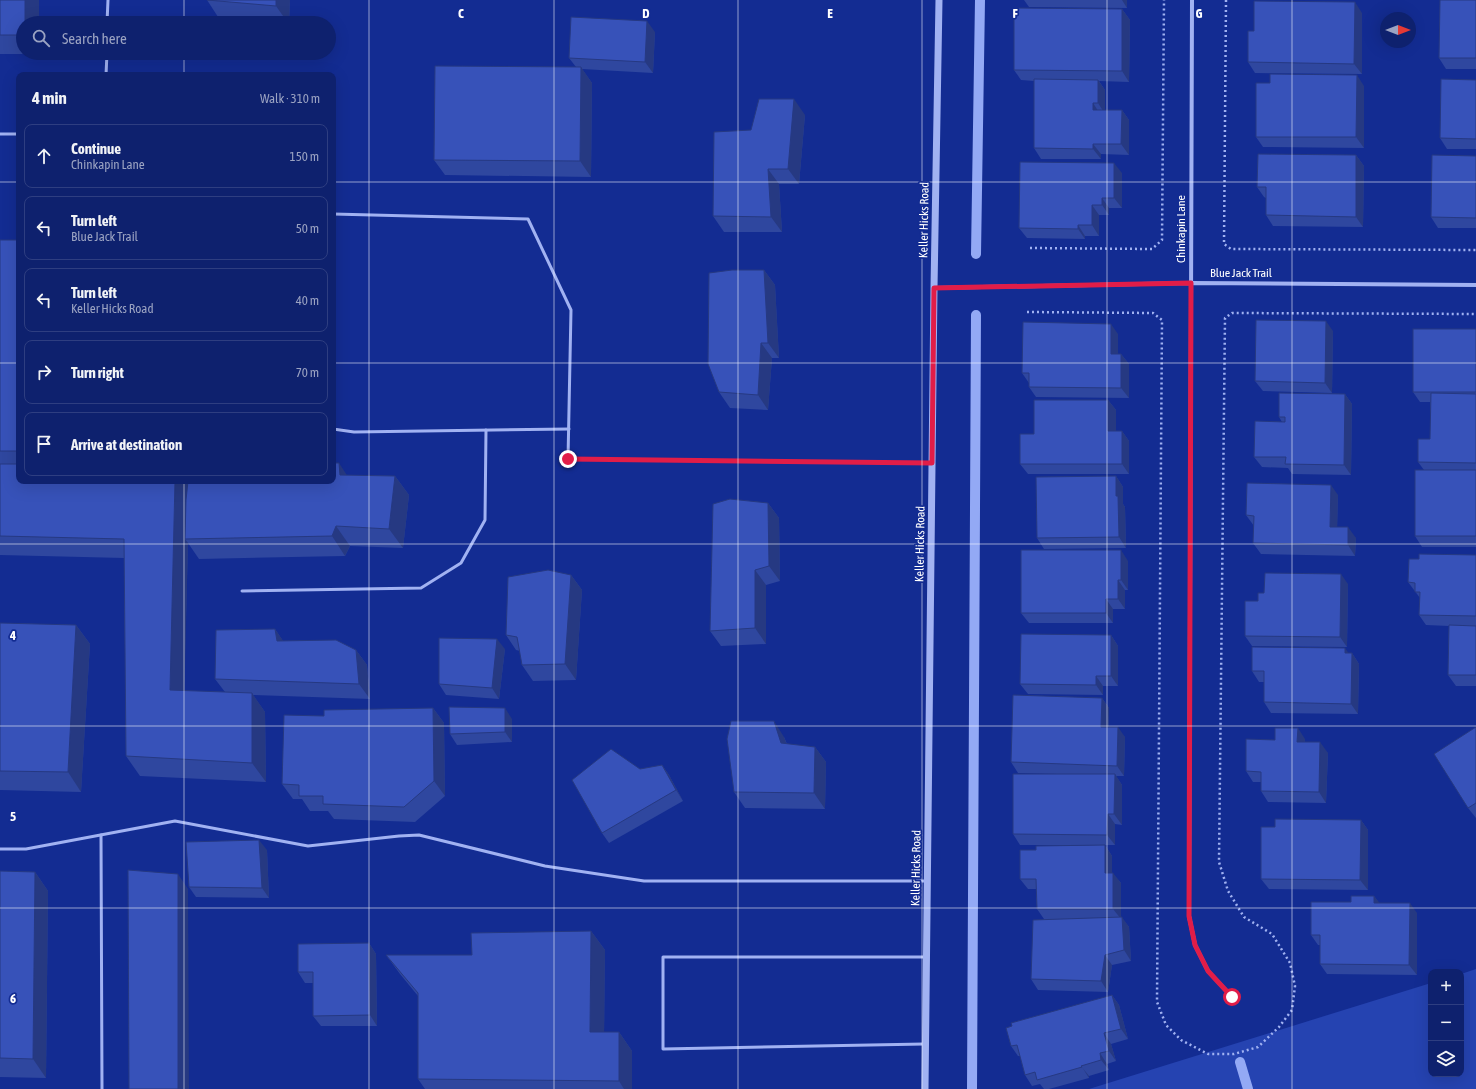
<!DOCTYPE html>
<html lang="en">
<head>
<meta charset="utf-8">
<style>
  :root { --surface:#0e216e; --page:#1c2e76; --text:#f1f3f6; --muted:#9ba3c2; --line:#2e3e81 }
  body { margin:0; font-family:"Asap Condensed",sans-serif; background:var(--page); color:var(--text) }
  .controls { position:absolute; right:12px; bottom:12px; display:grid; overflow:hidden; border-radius:8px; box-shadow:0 4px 16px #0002 }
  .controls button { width:36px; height:36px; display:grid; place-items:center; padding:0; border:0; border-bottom:1px solid var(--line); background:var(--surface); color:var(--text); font:20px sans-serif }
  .compass { position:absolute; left:1380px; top:12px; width:36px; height:36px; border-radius:50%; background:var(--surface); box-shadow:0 4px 16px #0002; rotate:90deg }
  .stop { position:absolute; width:12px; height:12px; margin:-9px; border:3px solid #e11d48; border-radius:50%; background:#fff }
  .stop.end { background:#e11d48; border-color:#fff; box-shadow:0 1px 4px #0008 }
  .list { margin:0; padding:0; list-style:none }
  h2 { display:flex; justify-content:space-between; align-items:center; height:52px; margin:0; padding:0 16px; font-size:17px }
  h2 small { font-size:13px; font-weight:400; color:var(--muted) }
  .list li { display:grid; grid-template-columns:26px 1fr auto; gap:12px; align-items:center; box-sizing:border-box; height:64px; margin:0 8px 8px; padding:0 8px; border:1px solid var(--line); border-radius:8px }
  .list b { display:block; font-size:15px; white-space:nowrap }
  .list p { margin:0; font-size:13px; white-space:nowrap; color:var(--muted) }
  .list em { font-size:13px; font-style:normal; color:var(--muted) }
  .icon { flex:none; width:22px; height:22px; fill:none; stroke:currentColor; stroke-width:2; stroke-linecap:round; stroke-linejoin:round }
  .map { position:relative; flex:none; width:1476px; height:1089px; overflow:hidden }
  .search { position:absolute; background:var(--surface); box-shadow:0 4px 16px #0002; left:16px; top:16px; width:320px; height:44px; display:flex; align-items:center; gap:10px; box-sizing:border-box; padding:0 14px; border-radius:22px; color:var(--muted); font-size:15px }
  .panel { position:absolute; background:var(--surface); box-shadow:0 4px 16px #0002; left:16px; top:72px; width:320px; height:412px; border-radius:8px }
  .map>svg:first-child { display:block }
  .green { fill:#2543b1 }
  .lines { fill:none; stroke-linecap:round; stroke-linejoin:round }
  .stream { stroke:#93a9f5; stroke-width:10 }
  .path { stroke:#a1b2f2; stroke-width:2.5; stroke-dasharray:2 3; stroke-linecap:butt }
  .service { stroke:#a1b2f2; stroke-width:3 }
  .minor { stroke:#a1b2f2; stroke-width:4 }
  .tertiary { stroke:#a1b2f2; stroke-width:7 }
  .wall { fill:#2f479f }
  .shaded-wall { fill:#263982 }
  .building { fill:#3752b9; stroke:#263982 }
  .route { stroke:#e11d48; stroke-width:5 }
  .grid { fill:none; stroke:#fff; stroke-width:1; stroke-opacity:0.55 }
  .labels { text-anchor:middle; stroke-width:3.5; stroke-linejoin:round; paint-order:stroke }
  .street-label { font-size:12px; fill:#fff; stroke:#132c92 }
  .grid-label { font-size:13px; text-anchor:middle; font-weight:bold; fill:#fff; stroke:#132c92; stroke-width:3.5; stroke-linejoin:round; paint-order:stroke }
</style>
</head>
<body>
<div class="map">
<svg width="1476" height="1089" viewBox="0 0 1476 1089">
  <rect width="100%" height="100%" fill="#132c92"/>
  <!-- green -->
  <path class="green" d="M1476 969V1089H1089L1431 983V1074H1461V974Z"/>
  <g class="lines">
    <!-- stream -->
    <g class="stream">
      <path d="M976 254 980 0"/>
      <path d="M1240 1062 1248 1089"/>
      <path d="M972 1089 976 315"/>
    </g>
    <!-- path -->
    <g class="path">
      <path d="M1226 0 1224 244 1231 249 1476 250"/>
      <path d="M1030 248 1152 249 1162 240 1164 0"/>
      <path d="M1027 312 1153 313 1162 320 1157 1002 1166 1025 1181 1040 1208 1054H1234L1258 1047 1279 1027 1292 1010 1295 986 1290 963 1272 934 1244 917 1228 891 1219 862 1225 318 1232 313 1476 314"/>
    </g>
    <!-- service -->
    <g class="service">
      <path d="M107 23 108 0"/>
      <path d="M106 75 107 53"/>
      <path d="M0 134H19"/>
      <path d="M333 214 528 219 571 310 568 459 932 463"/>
      <path d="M333 429 354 432 569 429"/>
      <path d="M242 591 421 588 461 563 485 520 486 430"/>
      <path d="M101 835 102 1089"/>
      <path d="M0 849H26L175 821 308 846 399 836 419 835 545 866 644 881H927"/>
      <path d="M924 1044 663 1049V957H926"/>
    </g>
    <!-- minor -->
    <g class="minor">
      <path d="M1192 0 1189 916 1195 945 1208 971 1232 997"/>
      <path d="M934 288 1191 283 1476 285"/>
    </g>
    <!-- tertiary -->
    <path class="tertiary" d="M925 1089 934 288 939 0"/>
  </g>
  <!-- wall -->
  <g class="wall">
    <path d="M0 0H39V23H23V53H39V54H0Z"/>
    <path d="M207 0H290L289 23H258L220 20Z"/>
    <path d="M1024 0H1127V8L1029 7Z"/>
    <path d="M1476 0V69H1446L1439 58Z"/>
    <path d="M1122 9 1130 20 1129 82 1099 81 1105 90V110H1122L1129 120V155L1101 154V159H1041L1034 148V81L1021 80 1014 70Z"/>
    <path d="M1362 13V74L1255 73 1248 62 1254 31Z"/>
    <path d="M655 32 653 73 582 69 592 83 591 177 445 175 434 160 576 67 569 58Z"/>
    <path d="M1476 80V149H1447L1440 138Z"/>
    <path d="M1270 83 1364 86V148L1263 147 1256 137Z"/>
    <path d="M805 115 799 184H779L782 232H724L713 216 751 130Z"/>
    <path d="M1356 155 1364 166 1363 227 1273 226 1266 215V198L1264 197 1257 187Z"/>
    <path d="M1476 156V228H1438L1431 217Z"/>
    <path d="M1122 173V208H1109V215H1099V236H1085V239L1027 238 1019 228Z"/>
    <path d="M0 240H19V481L188 482 347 475 395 476 409 495 403 548 350 546 345 556 199 559 188 543 184 691 225 692 215 679 275 629 283 641 356 650 367 665 370 699 253 695 265 712 266 782 140 776 126 756 124 558 0 555Z"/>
    <path d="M764 270 775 285 779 358H772L768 410 730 408 719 392Z"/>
    <path d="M1476 329V547H1422L1415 536 1424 470 1418 462 1430 439V402H1420L1413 392Z"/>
    <path d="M1333 331 1332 393 1263 391 1255 381Z"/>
    <path d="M1118 334V354H1121L1129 364V398L1036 397 1029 387V383L1022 373Z"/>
    <path d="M1345 394 1352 404 1351 475 1292 474 1288 468 1262 467 1254 457 1282 422 1279 417Z"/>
    <path d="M1108 400 1116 410V431H1122L1129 441V474H1028L1020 464 1034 434Z"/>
    <path d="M1116 476 1123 487V504L1125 507 1126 548 1044 549 1037 538Z"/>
    <path d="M1338 495 1337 527 1356 538 1355 556 1261 554 1253 543 1254 526 1246 515Z"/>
    <path d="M768 503 779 518 780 581 766 585V644L721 646 710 631Z"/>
    <path d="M1476 555V686H1456L1448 675 1449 626 1426 625 1419 615 1420 598 1408 582 1419 559Z"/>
    <path d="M1128 561V590H1125V609H1113V623H1029L1021 613Z"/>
    <path d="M571 575 582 590 576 680 533 681 522 665 520 651 516 650 506 635Z"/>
    <path d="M1348 584 1347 647 1252 646 1245 636 1258 601 1264 593Z"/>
    <path d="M0 623 76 625 90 644 81 792 0 790Z"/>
    <path d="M1111 635 1118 646V686H1103V695L1028 694 1020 684Z"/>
    <path d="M505 649 499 699 446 695 439 684Z"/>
    <path d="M1348 653H1352L1359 664 1358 714 1271 713 1264 702V682H1259L1252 671Z"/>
    <path d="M1102 698 1109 708V727L1125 737 1124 776H1116L1122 785V825L1115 824V845H1020L1013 834 1057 774 1018 773 1011 762Z"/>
    <path d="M433 708 444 723 445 796 415 822 334 819 328 811H310L302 799H293L282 784 324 716Z"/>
    <path d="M512 719V742L457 745 450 734Z"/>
    <path d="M1476 727V818L1468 808Z"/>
    <path d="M784 737 787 744 815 747 826 762 825 809 745 808 734 792Z"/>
    <path d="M1305 739V742L1328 753 1326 803 1268 802 1261 791V782H1253L1246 771 1275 740Z"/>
    <path d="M662 765 669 775 683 801 609 843 602 833Z"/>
    <path d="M1361 820 1368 830V890L1269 889 1261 879 1275 827Z"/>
    <path d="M1105 845 1112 856V873L1121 883V917L1129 927 1131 961 1112 965 1108 992 1038 990 1031 979 1044 919 1037 909 1036 889H1028L1020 879 1036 850Z"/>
    <path d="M267 850 269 898 196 897 189 887Z"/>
    <path d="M0 871 35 872 48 891 46 1078 0 1077Z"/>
    <path d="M1374 896 1379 903 1417 913V975L1327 974 1320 964V945H1318L1311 935 1351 902Z"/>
    <path d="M591 931 605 950 604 1032H619L632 1051V1089H425L418 1079V996L400 974 386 955H472Z"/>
    <path d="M369 943 376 954 377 1026H321L313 1016V983H305L298 972Z"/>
    <path d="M1112 995 1119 1005 1128 1039 1111 1044 1116 1061 1107 1064 1109 1070 1089 1076V1078L1049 1089H1044L1040 1084 1032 1086 1025 1075 1020 1056H1018L1011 1046Z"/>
  </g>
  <!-- shaded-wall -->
  <g class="shaded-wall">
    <rect x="25" y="0" width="14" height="23"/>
    <path d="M276 0H290L289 23H288L276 6Z"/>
    <path d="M1122 0H1127V8Z"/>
    <path d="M1355 2 1362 13V74L1354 64Z"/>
    <path d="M1122 9 1130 20 1129 82 1122 71Z"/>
    <path d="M647 21 655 32 653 73 645 62Z"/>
    <path d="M581 67 592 83 591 177 580 161Z"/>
    <path d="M1357 75 1364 86V148L1356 137Z"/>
    <path d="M1098 80 1105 90V114L1098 103Z"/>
    <path d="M794 99 805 115 799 184 788 169Z"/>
    <path d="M1093 103 1100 114 1093 110Z"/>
    <path d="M1122 110 1129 120V155L1121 144Z"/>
    <path d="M1093 144 1101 154V159L1093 149Z"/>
    <path d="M1356 155 1364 166 1363 227 1356 217Z"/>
    <path d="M1114 163 1122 173V208L1114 198Z"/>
    <path d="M768 169 779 184 782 232 771 217Z"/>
    <path d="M1102 198 1109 208V215L1102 205Z"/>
    <path d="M1092 205 1099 215V236L1092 225Z"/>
    <path d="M1078 225 1085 236V239L1078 229Z"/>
    <path d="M764 270 775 285 779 358 768 343Z"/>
    <path d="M1326 321 1333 331 1332 393 1325 383Z"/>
    <path d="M1111 324 1118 334V364L1111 354Z"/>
    <path d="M761 343 772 358 768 410 758 395Z"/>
    <path d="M1121 354 1129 364V398L1121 388Z"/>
    <path d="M1345 394 1352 404 1351 475 1344 465Z"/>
    <path d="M1108 400 1116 410V441L1108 431Z"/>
    <path d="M1122 431 1129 441V474L1122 464Z"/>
    <path d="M339 463 352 483 340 475Z"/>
    <path d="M395 476 409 495 403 548 389 529Z"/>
    <path d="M1116 476 1123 487V504L1125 507 1126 548 1119 537 1116 496Z"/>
    <path d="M175 481H187L189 484 185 539 188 543 184 710 170 690Z"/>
    <path d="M1331 485 1338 495 1337 537 1330 527Z"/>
    <path d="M768 503 779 518 780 581 769 566Z"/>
    <path d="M336 526 350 546 345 556 332 536Z"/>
    <path d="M1348 527 1356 538 1355 556 1348 545Z"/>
    <path d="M1121 550 1128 561V590L1121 580Z"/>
    <path d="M755 570 766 585V644L755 628Z"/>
    <path d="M1341 574 1348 584 1347 647 1340 637Z"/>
    <path d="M571 575 582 590 576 680 565 664Z"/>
    <path d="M1118 580 1125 590V609L1118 599Z"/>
    <path d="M1106 599 1113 609V623L1106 613Z"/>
    <path d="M76 625 90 644 81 792 68 772Z"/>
    <path d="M275 629 286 645 277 641Z"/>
    <path d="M1111 635 1118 646V686L1111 676Z"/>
    <path d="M497 639 505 649 499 699 492 688Z"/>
    <path d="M1345 648 1352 658V653L1359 664 1358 714 1351 704 1345 653Z"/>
    <path d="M356 650 367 665 370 699 359 684Z"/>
    <path d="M1096 676 1103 686V695L1096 685Z"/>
    <path d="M252 693 265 712 266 782 252 763Z"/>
    <path d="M1102 698 1109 708 1108 737 1101 727Z"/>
    <path d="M433 708 444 723 445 796 434 781Z"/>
    <path d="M505 708 512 719V742L505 732Z"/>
    <path d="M774 721 784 737 792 758 781 743Z"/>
    <path d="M1118 727 1125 737 1124 776 1117 766Z"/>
    <path d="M1298 728 1305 739 1304 752 1297 742Z"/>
    <path d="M1320 742 1328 753 1326 803 1319 792Z"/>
    <path d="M815 747 826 762 825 809 814 793Z"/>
    <path d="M662 765 669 775 683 801 676 790Z"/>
    <path d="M1115 774 1122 785V825L1114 814Z"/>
    <path d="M1108 814 1115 824V845L1107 835Z"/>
    <path d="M1361 820 1368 830V890L1360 880Z"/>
    <path d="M259 840 267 850 269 898 262 888Z"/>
    <path d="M1105 845 1112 856V883L1105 873Z"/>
    <path d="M35 872 48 891 46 1078 33 1059Z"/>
    <path d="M1113 873 1121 883V919L1113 909Z"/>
    <path d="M178 874 188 889 189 1089H178Z"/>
    <path d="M1374 896 1382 906 1374 903Z"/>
    <path d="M1410 903 1417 913V975L1409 965Z"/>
    <path d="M1122 917 1129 927 1131 961 1124 950Z"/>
    <path d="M591 931 605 950 604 1051 590 1032Z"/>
    <path d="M369 943 376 954 377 1026 370 1015Z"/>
    <path d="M1105 955 1112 965 1108 992 1101 981Z"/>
    <path d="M1112 995 1119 1005 1128 1039 1121 1029Z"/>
    <path d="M619 1032 632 1051V1089H624L619 1081Z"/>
    <path d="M1104 1033 1111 1044 1116 1061 1109 1051Z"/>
    <path d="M1100 1053 1107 1064 1109 1070 1101 1060Z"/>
    <path d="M1081 1066 1089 1076V1078L1082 1067Z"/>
  </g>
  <!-- building -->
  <g class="building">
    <path d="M0 0H25V23H23V35H0Z"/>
    <path d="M207 0H276V6Z"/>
    <path d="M1440 0H1476V58H1439Z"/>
    <path d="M1254 1 1355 2 1354 64 1248 62V31H1254Z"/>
    <path d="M1014 8 1122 9V71L1014 70Z"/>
    <path d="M571 17 647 21 645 62 569 58Z"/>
    <path d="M435 66 581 67 580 161 434 160Z"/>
    <path d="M1270 74 1357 75 1356 137H1256V83H1270Z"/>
    <path d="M1034 79 1098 80V103H1093V110H1122L1121 144H1093V149L1034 148Z"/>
    <path d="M1441 79 1476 80V139L1440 138Z"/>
    <path d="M759 99H794L788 169H768L771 217 713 216 714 132 751 130Z"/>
    <path d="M1258 154 1356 155V217L1266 215V187H1257Z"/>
    <path d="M1432 155 1476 156V218L1431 217Z"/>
    <path d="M1020 162 1114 163V198H1102V205H1092V225H1078V229L1019 228Z"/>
    <rect x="0" y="240" width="19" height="211"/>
    <path d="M732 270H764L768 343H761L758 395 719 392 708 364 709 273Z"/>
    <path d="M1256 320 1326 321 1325 383 1255 381Z"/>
    <path d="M1023 322 1111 324V354H1121V388L1029 387V373H1022Z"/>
    <rect x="1413" y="329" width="63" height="63"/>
    <path d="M1279 393 1345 394 1344 465 1285 464 1286 457H1254L1255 421 1285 422V417H1279Z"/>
    <path d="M1431 393 1476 394V463L1418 462V439H1430Z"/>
    <path d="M1034 400H1108V431H1122V464H1020V434H1034Z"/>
    <path d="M333 463H339L340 475 395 476 389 529 336 526 332 536 185 539 186 500 188 481H333Z"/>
    <path d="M0 464H19V481H175L170 690 252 693V763L126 756 124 539 0 536Z"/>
    <rect x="1415" y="470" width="61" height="66"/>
    <path d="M1116 476V496H1118L1119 537 1037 538 1036 477Z"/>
    <path d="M1247 483 1331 485 1330 527H1348V545L1253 543 1254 516 1246 515Z"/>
    <path d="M730 499 768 503 769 566 755 570V628L710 631 713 504Z"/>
    <path d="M1021 550H1121V580H1118V599H1106V613H1021Z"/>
    <path d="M1419 554 1476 555V616L1419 615 1420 592H1415V583L1408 582 1409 559H1419Z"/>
    <path d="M548 570 571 575 565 664 522 665 517 637 506 635 508 577Z"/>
    <path d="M1265 573 1341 574 1340 637 1245 636V601H1258V593H1264Z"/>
    <path d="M0 623 76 625 68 772 0 771Z"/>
    <path d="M1449 625 1476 626V675H1448Z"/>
    <path d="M275 629 277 641 336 640 356 650 359 684 215 679 216 630Z"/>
    <path d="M1021 634 1111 635V676H1096V685L1020 684Z"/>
    <path d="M439 638 497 639 492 688 439 684Z"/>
    <path d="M1252 647 1345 648V653H1352L1351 704 1264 702V671H1252Z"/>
    <path d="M1013 695 1102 698 1101 727H1118L1117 766 1011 762Z"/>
    <path d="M449 707 505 708V732L450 734Z"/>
    <path d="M433 708 434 781 404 807 323 804V796H299V785L282 784 284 715 324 716V710Z"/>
    <path d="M731 721H774L781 743 815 747 814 793 734 792 727 739Z"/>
    <path d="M1476 727V803L1468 808 1434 754Z"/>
    <path d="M1275 728H1298L1297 742H1320L1319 792 1261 791V772L1246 771V739L1275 740Z"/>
    <path d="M611 749 640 769 662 765 676 790 602 833 572 780Z"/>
    <path d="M1013 774H1115L1114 814H1108L1107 835 1013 834Z"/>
    <path d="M1275 819 1361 820 1360 880 1261 879V827H1275Z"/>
    <path d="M259 840 262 888 189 887 186 842Z"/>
    <path d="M1105 845V873H1113V909H1037L1036 879H1020V850H1036V846Z"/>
    <path d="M128 870 178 874V1089H129Z"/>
    <path d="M0 871 35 872 33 1059 0 1058Z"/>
    <path d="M1351 896H1374V903H1410L1409 965 1320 964V935H1311V902H1351Z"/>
    <path d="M1122 917 1124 950 1105 955 1101 981 1031 979 1033 920Z"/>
    <path d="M591 931 590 1032H619V1081L418 1079V993L386 955H472L471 933Z"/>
    <path d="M369 943 370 1015 313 1016V972H298V944Z"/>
    <path d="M1112 995 1121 1029 1104 1033 1109 1051 1100 1053 1101 1060 1081 1066 1082 1067 1037 1080 1035 1072 1025 1075 1017 1045 1011 1046 1006 1028 1012 1026 1011 1023Z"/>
  </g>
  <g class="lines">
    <!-- route -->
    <path class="route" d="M568 459 932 463 934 288 1191 283 1189 916 1195 945 1208 971 1232 997"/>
  </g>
  <!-- grid -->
  <path class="grid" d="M184 0V23M369 0V1089M554 0V1089M738 0V1089M922 0V1089M1107 0V1089M1292 0V1089M184 53V75M0 182H19M333 182H1476M0 363H19M333 363H1476M184 481V1089M0 544H1476M0 726H1476M0 908H1476"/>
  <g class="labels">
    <!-- street labels -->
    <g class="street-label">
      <text transform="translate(924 220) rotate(-89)" y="4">Keller Hicks Road</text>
      <text transform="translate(1181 229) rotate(-90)" y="4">Chinkapin Lane</text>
      <text x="1241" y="277">Blue Jack Trail</text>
      <text transform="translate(920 544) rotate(-89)" y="4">Keller Hicks Road</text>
      <text transform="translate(916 868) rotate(-89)" y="4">Keller Hicks Road</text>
    </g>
  </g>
  <g class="grid-label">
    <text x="461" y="18">C</text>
    <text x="646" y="18">D</text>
    <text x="830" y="18">E</text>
    <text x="1015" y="18">F</text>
    <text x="1199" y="18">G</text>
    <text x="13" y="640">4</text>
    <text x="13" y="821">5</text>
    <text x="13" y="1003">6</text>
  </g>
</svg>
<div class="controls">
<button>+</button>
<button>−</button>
<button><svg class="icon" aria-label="layers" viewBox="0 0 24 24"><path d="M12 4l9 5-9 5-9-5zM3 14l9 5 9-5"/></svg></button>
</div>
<svg class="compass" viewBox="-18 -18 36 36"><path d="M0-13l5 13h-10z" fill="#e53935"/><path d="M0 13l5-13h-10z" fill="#9ba3c2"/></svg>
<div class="stop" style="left:1232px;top:997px"></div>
<div class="stop end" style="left:568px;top:459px"></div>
<div class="search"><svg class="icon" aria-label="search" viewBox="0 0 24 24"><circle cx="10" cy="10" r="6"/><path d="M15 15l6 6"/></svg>Search here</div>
<section class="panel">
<h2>4 min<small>Walk · 310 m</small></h2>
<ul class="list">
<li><svg class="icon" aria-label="ahead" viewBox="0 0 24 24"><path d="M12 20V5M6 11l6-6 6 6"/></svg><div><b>Continue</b><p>Chinkapin Lane</p></div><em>150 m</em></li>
<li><svg class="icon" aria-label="left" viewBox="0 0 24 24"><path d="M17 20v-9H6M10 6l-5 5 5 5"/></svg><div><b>Turn left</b><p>Blue Jack Trail</p></div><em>50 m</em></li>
<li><svg class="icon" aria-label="left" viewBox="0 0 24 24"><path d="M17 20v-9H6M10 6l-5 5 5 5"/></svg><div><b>Turn left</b><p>Keller Hicks Road</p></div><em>40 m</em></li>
<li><svg class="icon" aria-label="right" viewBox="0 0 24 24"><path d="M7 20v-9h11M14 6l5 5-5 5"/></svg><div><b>Turn right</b></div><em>70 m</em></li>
<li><svg class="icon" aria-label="arrive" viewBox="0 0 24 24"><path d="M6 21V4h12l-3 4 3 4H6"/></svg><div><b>Arrive at destination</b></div></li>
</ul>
</section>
</div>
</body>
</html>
